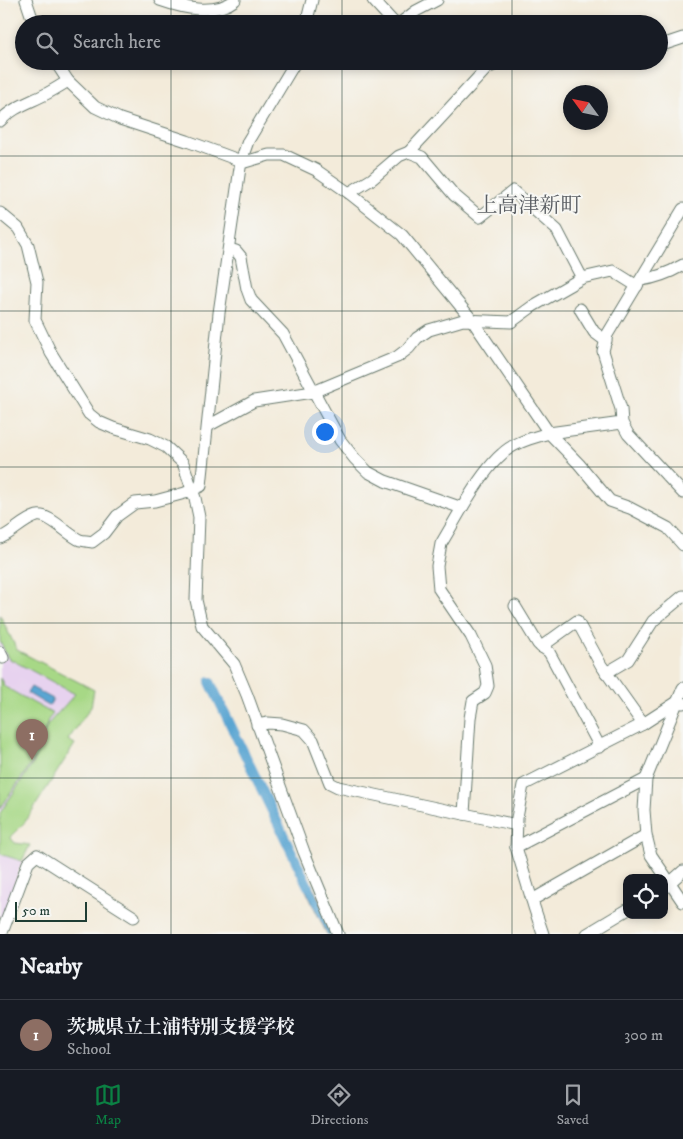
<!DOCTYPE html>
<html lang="en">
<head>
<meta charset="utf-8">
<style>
  :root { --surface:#171b24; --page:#242831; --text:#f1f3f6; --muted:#9ea1a6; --line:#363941; --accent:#0b8043 }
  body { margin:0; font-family:"IM FELL DW Pica","Noto Serif JP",serif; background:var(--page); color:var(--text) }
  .controls { position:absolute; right:15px; bottom:15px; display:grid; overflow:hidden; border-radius:10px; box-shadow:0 2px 8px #0003 }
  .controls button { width:45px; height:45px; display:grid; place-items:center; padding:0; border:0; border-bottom:1px solid var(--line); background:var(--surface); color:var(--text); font:25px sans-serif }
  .compass { position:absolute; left:563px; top:85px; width:45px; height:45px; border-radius:50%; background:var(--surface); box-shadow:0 2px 8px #0003; rotate:303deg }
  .scale { position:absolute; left:15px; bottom:12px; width:72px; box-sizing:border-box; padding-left:5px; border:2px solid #1f3d34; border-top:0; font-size:14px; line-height:18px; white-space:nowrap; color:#1f3d34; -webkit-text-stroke:4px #f6f6f2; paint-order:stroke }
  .you { position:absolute; left:324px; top:431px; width:18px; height:18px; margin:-12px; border:4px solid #fff; border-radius:50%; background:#1a73e8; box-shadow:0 0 0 8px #1a73e833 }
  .badge { display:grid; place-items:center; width:32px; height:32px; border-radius:50%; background:var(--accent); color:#fff; font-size:16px; font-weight:700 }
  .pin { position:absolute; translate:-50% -41px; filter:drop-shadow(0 1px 2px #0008) }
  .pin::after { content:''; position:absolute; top:26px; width:18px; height:15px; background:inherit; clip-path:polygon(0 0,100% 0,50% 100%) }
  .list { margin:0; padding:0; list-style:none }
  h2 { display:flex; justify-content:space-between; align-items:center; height:65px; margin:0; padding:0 20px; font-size:21px }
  h2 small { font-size:16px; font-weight:400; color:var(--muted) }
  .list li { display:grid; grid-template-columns:32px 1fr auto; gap:15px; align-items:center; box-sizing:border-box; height:70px; padding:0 20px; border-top:1px solid var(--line) }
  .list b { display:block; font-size:19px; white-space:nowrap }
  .list p { margin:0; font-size:16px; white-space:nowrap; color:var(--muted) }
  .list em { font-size:16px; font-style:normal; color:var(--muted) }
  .icon { flex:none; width:28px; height:28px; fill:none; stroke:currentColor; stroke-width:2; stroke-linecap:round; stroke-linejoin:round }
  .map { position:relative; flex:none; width:683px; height:934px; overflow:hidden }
  .search { position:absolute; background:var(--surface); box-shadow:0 2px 8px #0003; left:15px; right:15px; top:15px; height:55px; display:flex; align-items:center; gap:12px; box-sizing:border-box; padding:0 18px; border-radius:28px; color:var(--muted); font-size:19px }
  .sheet { height:135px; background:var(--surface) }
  nav { display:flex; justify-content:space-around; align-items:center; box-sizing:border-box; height:70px; border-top:1px solid var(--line); background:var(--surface); font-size:14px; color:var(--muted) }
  nav a { display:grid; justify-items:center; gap:2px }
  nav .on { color:var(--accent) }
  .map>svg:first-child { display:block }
  .built { fill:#e7d2ef }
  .green { fill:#a7d886; stroke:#638a5d }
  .water { fill:#5aa5d2; stroke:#3c7183 }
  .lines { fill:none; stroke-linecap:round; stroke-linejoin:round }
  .canal { stroke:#5aa5d2; stroke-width:10 }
  .minor-casing { stroke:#697a6e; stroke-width:13 }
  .minor { stroke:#fff; stroke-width:11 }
  .grid { fill:none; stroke:#1f3d34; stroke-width:1; stroke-opacity:0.55 }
  .labels { text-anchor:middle; stroke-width:4; stroke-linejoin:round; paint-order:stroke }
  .quarter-label { font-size:21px; fill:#5a5e63; stroke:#f6f6f2 }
</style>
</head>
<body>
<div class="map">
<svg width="683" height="934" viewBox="0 0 683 934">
  <rect width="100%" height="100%" fill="#f6f6f2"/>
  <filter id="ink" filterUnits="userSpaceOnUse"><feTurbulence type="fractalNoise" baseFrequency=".02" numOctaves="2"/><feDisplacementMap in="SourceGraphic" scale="10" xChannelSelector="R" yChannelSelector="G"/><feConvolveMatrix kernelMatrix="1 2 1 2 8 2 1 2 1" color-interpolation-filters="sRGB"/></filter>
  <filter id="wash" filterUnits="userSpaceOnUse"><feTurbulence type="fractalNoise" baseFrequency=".0096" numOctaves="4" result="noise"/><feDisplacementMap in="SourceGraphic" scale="20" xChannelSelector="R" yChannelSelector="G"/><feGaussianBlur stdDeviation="1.12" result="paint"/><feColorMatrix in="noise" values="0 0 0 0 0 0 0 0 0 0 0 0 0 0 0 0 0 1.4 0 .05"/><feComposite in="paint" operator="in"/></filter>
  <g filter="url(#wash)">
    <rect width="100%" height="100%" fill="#f3ebda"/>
    <!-- built -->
    <path class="built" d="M0 615 17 650 94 690 91 707 68 740 75 744 25 822 10 837 15 843 30 845 25 854 2 917 0 918Z"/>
    <!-- green -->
    <g class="green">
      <path d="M0 615 17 650 94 690 91 707 68 740 75 744 25 822 10 837 15 843 30 845 22 861 0 854V813L34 762 48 724 75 694 8 658 0 641Z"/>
      <path d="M0 678 5 687 53 714 48 720 35 758 0 809Z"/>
    </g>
    <!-- water -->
    <g class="water">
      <path d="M31 687 53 699 49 706 27 693Z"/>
      <path d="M306 872 335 934H327L299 876Z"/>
    </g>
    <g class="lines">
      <!-- canal -->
      <path class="canal" d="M210 682 308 886"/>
    </g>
  </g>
  <g filter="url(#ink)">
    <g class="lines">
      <!-- minor casing -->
      <g class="minor-casing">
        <g id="minor">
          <path d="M26 0 34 24"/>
          <path d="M160 0C183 8 214 16 235 0"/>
          <path d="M373 0 395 24"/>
          <path d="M306 24 312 0"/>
          <path d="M399 24 416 11 437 0"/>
          <path d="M659 46 683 38"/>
          <path d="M55 61 68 81 95 107 120 119 187 141 241 161 245 162 269 155H284L316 170 349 193 402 235 472 320 549 433 622 423"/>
          <path d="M0 121C12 108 28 103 44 95 52 91 60 86 68 81"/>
          <path d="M409 152 487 68 503 61"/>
          <path d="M349 193 372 179 399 156 409 152 422 157 454 195 480 217 513 191 557 230 582 278"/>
          <path d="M683 209 607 335 603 351 621 409 622 423 628 434 683 493"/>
          <path d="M0 213 18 228 28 245 37 282 35 320 51 353 89 414 99 422 113 428 150 439 166 447 183 463 195 498 199 517 196 600 202 626 234 664 247 695 304 852 338 934"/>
          <path d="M229 249 236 251 241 257 247 289 251 300 283 334 340 440 355 459 368 472 385 481 462 508C472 491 487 467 502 454 514 442 533 438 549 433L579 464 610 501 630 508 668 528 683 545"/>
          <path d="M641 280C657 278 669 273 683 265"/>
          <path d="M580 309 594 332 606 341"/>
          <path d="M208 426 254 401 313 392 397 357 409 348 417 338 429 330 463 320 511 322 533 306 582 278 613 271 637 286"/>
          <path d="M462 508 441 544 437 566 439 589 471 636 485 665 488 686 485 693 473 701 470 718 464 814 517 825"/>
          <path d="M0 538C13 533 23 520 37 516 49 513 68 535 80 540 84 541 88 541 92 542L104 533 117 516 135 503 155 501 185 493 201 486 219 313 241 161 248 141 296 61"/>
          <path d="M515 606 538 644 549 652 600 747"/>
          <path d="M541 647 577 621 601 665 643 724"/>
          <path d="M0 652 3 658"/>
          <path d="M606 673 628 660 653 621 683 596"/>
          <path d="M683 688 646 779 644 810 646 835 651 855 683 902"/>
          <path d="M257 725 268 723 282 724 304 730 313 740 330 783 338 787 464 814"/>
          <path d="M516 847 646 779"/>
          <path d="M664 888 683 871"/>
          <path d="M532 900 646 835"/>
          <path d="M0 929 3 930 28 863 37 855 134 917"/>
          <path d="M543 934 534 907 516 847 517 818 523 785 643 724 677 702 683 703"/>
          <path d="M587 934 627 910"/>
        </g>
      </g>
      <!-- minor -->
      <use href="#minor" class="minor"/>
    </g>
  </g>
  <!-- grid -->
  <path class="grid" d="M171 0V24M342 0V24M512 0V24M171 61V934M342 61V934M512 61V934M0 156H683M0 311H683M0 467H683M0 623H683M0 778H683"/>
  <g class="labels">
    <!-- quarter labels -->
    <g class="quarter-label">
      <text x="529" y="212">上高津新町</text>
    </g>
  </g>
</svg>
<div class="controls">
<button><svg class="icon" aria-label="locate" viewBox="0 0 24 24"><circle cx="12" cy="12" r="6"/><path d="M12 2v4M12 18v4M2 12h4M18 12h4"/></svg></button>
</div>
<svg class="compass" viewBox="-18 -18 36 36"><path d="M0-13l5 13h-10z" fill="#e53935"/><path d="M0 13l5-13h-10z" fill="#9ea1a6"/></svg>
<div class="scale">50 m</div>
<div class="you"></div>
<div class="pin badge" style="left:32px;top:760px;background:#8d6e63">1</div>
<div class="search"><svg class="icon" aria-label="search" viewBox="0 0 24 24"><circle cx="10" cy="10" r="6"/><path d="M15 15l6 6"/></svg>Search here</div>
</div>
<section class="sheet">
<h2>Nearby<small></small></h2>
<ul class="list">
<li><span class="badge" style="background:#8d6e63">1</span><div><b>茨城県立土浦特別支援学校</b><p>School</p></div><em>300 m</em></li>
</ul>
</section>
<nav>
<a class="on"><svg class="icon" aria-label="map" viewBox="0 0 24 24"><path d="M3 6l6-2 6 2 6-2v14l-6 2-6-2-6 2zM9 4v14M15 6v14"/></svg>Map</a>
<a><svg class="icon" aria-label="directions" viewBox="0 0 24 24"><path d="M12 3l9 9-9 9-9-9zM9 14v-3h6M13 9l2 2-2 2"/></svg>Directions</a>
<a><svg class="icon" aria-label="saved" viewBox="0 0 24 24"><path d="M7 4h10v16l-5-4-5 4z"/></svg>Saved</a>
</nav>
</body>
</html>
